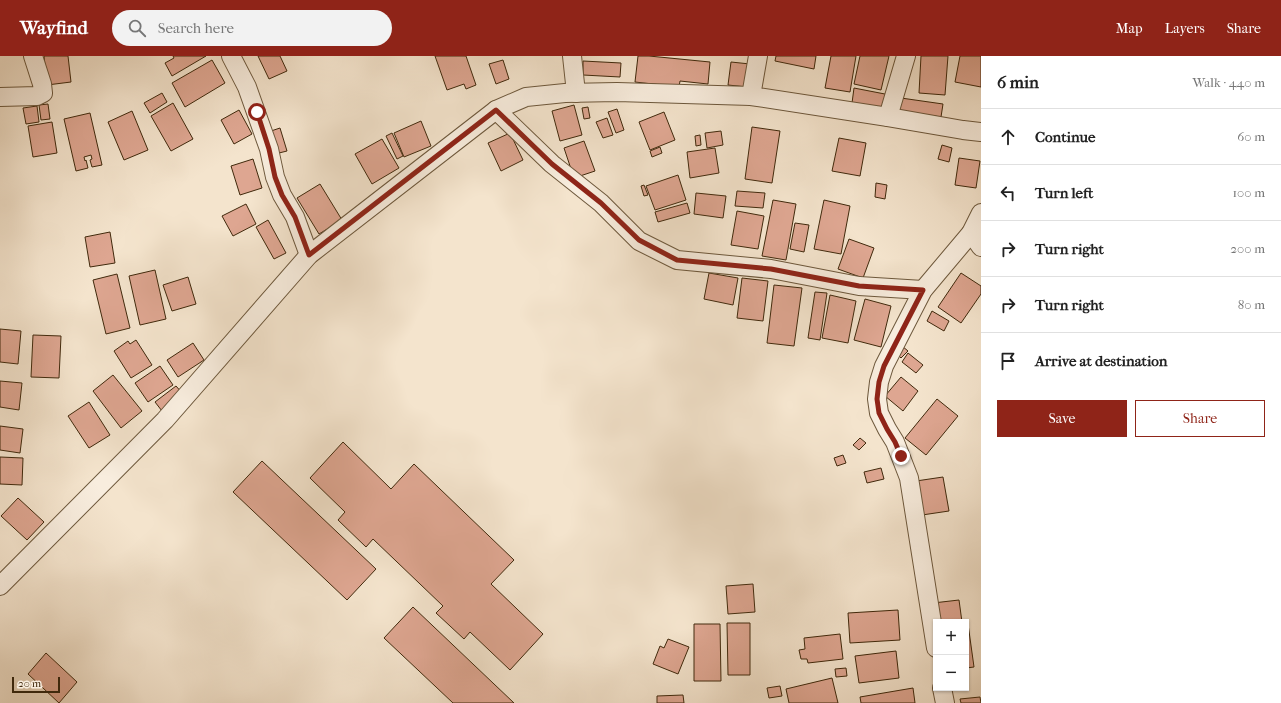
<!DOCTYPE html>
<html lang="en">
<head>
<meta charset="utf-8">
<style>
  :root { --surface:#fff; --page:#f2f2f2; --text:#222; --muted:#767676; --line:#e0e0e0; --accent:#8f2418 }
  body { margin:0; font-family:"IM FELL French Canon",serif; background:var(--page); color:var(--text) }
  .controls { position:absolute; right:12px; bottom:12px; display:grid; overflow:hidden; border-radius:0px; box-shadow:0 1px 3px #0004 }
  .controls button { width:36px; height:36px; display:grid; place-items:center; padding:0; border:0; border-bottom:1px solid var(--line); background:var(--surface); color:var(--text); font:20px sans-serif }
  .scale { position:absolute; left:12px; bottom:10px; width:48px; box-sizing:border-box; padding-left:4px; border:2px solid #40290c; border-top:0; font-size:11px; line-height:14px; white-space:nowrap; color:#40290c; -webkit-text-stroke:3px #f8edde; paint-order:stroke }
  .stop { position:absolute; width:12px; height:12px; margin:-9px; border:3px solid #8f2418; border-radius:50%; background:#fff }
  .stop.end { background:#8f2418; border-color:#fff; box-shadow:0 1px 4px #0008 }
  .list { margin:0; padding:0; list-style:none }
  h2 { display:flex; justify-content:space-between; align-items:center; height:52px; margin:0; padding:0 16px; font-size:17px }
  h2 small { font-size:13px; font-weight:400; color:var(--muted) }
  .list li { display:grid; grid-template-columns:26px 1fr auto; gap:12px; align-items:center; box-sizing:border-box; height:56px; padding:0 16px; border-top:1px solid var(--line) }
  .list b { display:block; font-size:15px; white-space:nowrap }
  .list em { font-size:13px; font-style:normal; color:var(--muted) }
  .actions { display:flex; gap:8px; padding:12px 16px }
  .actions a { flex:1; padding:9px 0; border:1px solid var(--accent); border-radius:0px; text-align:center; font-size:14px; color:var(--accent) }
  .actions .main { background:var(--accent); color:#fff }
  .icon { flex:none; width:22px; height:22px; fill:none; stroke:currentColor; stroke-width:2; stroke-linecap:round; stroke-linejoin:round }
  .map { position:relative; flex:none; width:981px; height:647px; overflow:hidden }
  header { display:flex; align-items:center; gap:24px; box-sizing:border-box; height:56px; padding:0 20px; background:var(--accent); color:#fff }
  header strong { font-size:19px }
  nav { display:flex; gap:22px; margin-inline-start:auto; font-size:14px }
  .search { width:280px; height:36px; background:var(--page); display:flex; align-items:center; gap:10px; box-sizing:border-box; padding:0 14px; border-radius:22px; color:var(--muted); font-size:15px }
  main { display:flex }
  aside { flex:1; background:var(--surface) }
  .map>svg:first-child { display:block }
  .building { fill:#dea691; stroke:#40290c }
  .lines { fill:none; stroke-linecap:round; stroke-linejoin:round }
  .minor-casing { stroke:#6d583c; stroke-width:20 }
  .minor { stroke:#f8edde; stroke-width:18 }
  .route { stroke:#8f2418; stroke-width:5 }
</style>
</head>
<body>
<header>
<strong>Wayfind</strong>
<div class="search"><svg class="icon" aria-label="search" viewBox="0 0 24 24"><circle cx="10" cy="10" r="6"/><path d="M15 15l6 6"/></svg>Search here</div>
<nav><a>Map</a><a>Layers</a><a>Share</a></nav>
</header>
<main>
<div class="map">
<svg width="981" height="647" viewBox="0 0 981 647">
  <rect width="100%" height="100%" fill="#f4e4cd"/>
  <filter id="stains"><feTurbulence type="fractalNoise" baseFrequency=".005" numOctaves="4"/><feColorMatrix values="0 0 0 0 .2 0 0 0 0 .09 0 0 0 0 .02 0 0 0 .5 -.17"/></filter>
  <radialGradient id="worn" r=".72"><stop offset=".6" stop-color="#630" stop-opacity="0"/><stop offset="1" stop-color="#630" stop-opacity=".3"/></radialGradient>
  <!-- building -->
  <g class="building">
    <path d="M44 0H68L71 26 47 29Z"/>
    <path d="M173 0H206L172 20 165 7 174 2Z"/>
    <path d="M258 0H280L287 15 269 23Z"/>
    <path d="M435 0H466L476 29 466 33 464 28 447 34Z"/>
    <path d="M638 0H649L710 6 708 28 680 25 679 31 635 26Z"/>
    <path d="M776 0H816L814 13 775 5Z"/>
    <path d="M831 0H856L850 36 825 32Z"/>
    <path d="M860 0H889L881 34 854 28Z"/>
    <path d="M921 0H948L945 39 919 37Z"/>
    <path d="M960 0H981V31L955 26Z"/>
    <path d="M212 4 225 27 185 51 172 27Z"/>
    <path d="M503 4 509 23 496 28 489 8Z"/>
    <path d="M583 5 621 7 620 21 583 19Z"/>
    <path d="M731 6 750 8 747 31 728 29Z"/>
    <path d="M854 32 890 39 887 53 852 47Z"/>
    <path d="M162 37 167 46 150 57 144 47Z"/>
    <path d="M901 42 943 48 941 61 899 55Z"/>
    <path d="M173 47 193 83 171 95 151 60Z"/>
    <path d="M48 48 50 63 41 64 39 49Z"/>
    <path d="M574 49 582 79 560 85 552 55Z"/>
    <path d="M37 50 39 66 26 68 23 52Z"/>
    <path d="M588 51 590 62 584 63 582 52Z"/>
    <path d="M617 53 624 74 616 77 608 56Z"/>
    <path d="M239 54 252 78 234 88 221 64Z"/>
    <path d="M132 55 148 94 124 104 108 66Z"/>
    <path d="M664 56 675 84 650 94 639 66Z"/>
    <path d="M90 57 102 109 92 111 90 104 92 103 91 99 84 101 85 105 86 104 88 112 76 115 64 63Z"/>
    <path d="M607 62 613 79 603 82 596 66Z"/>
    <path d="M421 65 431 90 404 101 394 77Z"/>
    <path d="M52 66 57 97 33 101 28 70Z"/>
    <path d="M752 71 780 75 772 127 745 123Z"/>
    <path d="M280 72 287 95 275 98 268 76Z"/>
    <path d="M721 75 723 89 707 92 705 77Z"/>
    <path d="M392 77 403 100 397 103 386 80Z"/>
    <path d="M510 77 523 104 501 115 488 87Z"/>
    <path d="M700 79 701 89 696 90 695 80Z"/>
    <path d="M839 82 866 87 860 120 832 115Z"/>
    <path d="M382 83 399 112 372 128 355 98Z"/>
    <path d="M584 85 595 115 574 122 564 92Z"/>
    <path d="M942 89 952 92 949 106 938 103Z"/>
    <path d="M660 91 662 97 652 101 650 95Z"/>
    <path d="M715 92 719 117 690 122 687 96Z"/>
    <path d="M959 102 980 105 976 132 955 129Z"/>
    <path d="M253 103 262 132 240 139 231 110Z"/>
    <path d="M678 119 686 144 655 154 646 130Z"/>
    <path d="M876 127 887 129 885 143 875 141Z"/>
    <path d="M320 128 342 164 319 178 297 142Z"/>
    <path d="M644 129 648 139 644 140 641 130Z"/>
    <path d="M737 135 765 137 763 152 735 150Z"/>
    <path d="M696 137 726 140 723 162 694 158Z"/>
    <path d="M773 144 796 148 786 204 762 200Z"/>
    <path d="M824 144 850 150 841 198 814 193Z"/>
    <path d="M687 147 690 157 658 166 655 156Z"/>
    <path d="M246 148 256 168 233 180 222 160Z"/>
    <path d="M737 155 764 160 758 193 731 189Z"/>
    <path d="M268 164 286 197 274 203 256 171Z"/>
    <path d="M795 167 809 169 804 196 790 193Z"/>
    <path d="M110 176 115 207 90 211 85 181Z"/>
    <path d="M849 183 874 192 863 222 838 213Z"/>
    <path d="M155 214 166 263 140 269 129 220Z"/>
    <path d="M709 217 738 222 733 249 704 243Z"/>
    <path d="M961 217 981 230V238L961 267 938 251Z"/>
    <path d="M117 218 130 272 106 278 93 224Z"/>
    <path d="M188 221 196 248 172 255 163 229Z"/>
    <path d="M742 222 768 225 763 265 737 262Z"/>
    <path d="M774 229 802 232 794 290 767 287Z"/>
    <path d="M815 236 827 237 820 284 808 282Z"/>
    <path d="M830 239 856 245 848 287 822 282Z"/>
    <path d="M865 243 891 250 881 291 854 284Z"/>
    <path d="M932 255 949 265 944 275 927 265Z"/>
    <path d="M0 273 21 275 18 308 0 306Z"/>
    <path d="M33 279 61 280 59 322 31 321Z"/>
    <path d="M136 284 152 309 131 322 114 295 128 285 130 288Z"/>
    <path d="M193 287 204 304 178 321 167 304Z"/>
    <path d="M902 290 908 295 901 302 896 297Z"/>
    <path d="M908 297 923 309 916 317 902 306Z"/>
    <path d="M160 310 173 329 148 346 135 327Z"/>
    <path d="M113 319 142 355 121 372 93 335Z"/>
    <path d="M901 321 918 335 903 355 885 340Z"/>
    <path d="M0 325 22 327 19 354 0 351Z"/>
    <path d="M176 330 183 338 162 355 155 346Z"/>
    <path d="M937 343 958 360 926 399 905 382Z"/>
    <path d="M89 346 110 379 89 392 68 360Z"/>
    <path d="M0 370 23 373 20 397 0 394Z"/>
    <path d="M860 382 866 387 859 394 853 389Z"/>
    <path d="M343 386 391 433 414 408 514 504 491 528 543 578 510 614 470 576 464 583 436 557 443 550 373 483 366 491 338 464 345 456 310 422Z"/>
    <path d="M843 399 846 407 837 410 834 402Z"/>
    <path d="M0 401 23 402 22 429 0 428Z"/>
    <path d="M262 405 376 513 347 544 233 436Z"/>
    <path d="M881 412 884 423 867 427 864 416Z"/>
    <path d="M943 421 949 455 922 459 916 425Z"/>
    <path d="M18 442 44 466 27 484 1 460Z"/>
    <path d="M753 528 755 556 728 558 726 530Z"/>
    <path d="M959 544 962 566H936L933 547Z"/>
    <path d="M413 551 514 647H453L384 582Z"/>
    <path d="M898 554 900 584 850 587 848 557Z"/>
    <path d="M727 567H750V619H728Z"/>
    <path d="M694 568H720L721 625H694Z"/>
    <path d="M966 568H968L974 611 966 612Z"/>
    <path d="M840 578 843 603 808 607 807 603H801L799 594 805 593 804 582Z"/>
    <path d="M668 583 689 591 678 618 653 608 660 590 664 592Z"/>
    <path d="M896 595 899 622 859 627 855 600Z"/>
    <path d="M46 597 77 626 59 647 28 618Z"/>
    <path d="M846 612 847 620 836 621 835 613Z"/>
    <path d="M832 622 838 647H789L786 633Z"/>
    <path d="M780 630 782 640 769 642 767 632Z"/>
    <path d="M913 632 915 647H861L860 641Z"/>
    <path d="M683 639 684 647H657V640Z"/>
    <path d="M980 641 981 647H961L960 643Z"/>
  </g>
  <g class="lines">
    <!-- minor casing -->
    <g class="minor-casing">
      <g id="minor">
        <path d="M231 0 247 31 269 93 275 121 282 139 295 161 309 199"/>
        <path d="M572 0 576 37"/>
        <path d="M751 40 758 0"/>
        <path d="M0 41 37 40 43 37 42 28 33 0"/>
        <path d="M496 54 552 108 601 147 639 185 677 204 771 213 859 230 923 234"/>
        <path d="M888 61 906 0"/>
        <path d="M971 177 981 191"/>
        <path d="M0 530 165 364 309 199 496 54 526 41 565 37 617 36 751 40 888 61 963 74 981 76"/>
        <path d="M936 592 909 422 895 386 887 373 879 357 877 343 879 326 884 310 923 234 971 177 981 157"/>
        <path d="M942 632 945 647"/>
      </g>
    </g>
    <!-- minor -->
    <use href="#minor" class="minor"/>
  </g>
  <g class="lines">
    <!-- route -->
    <path class="route" d="M257 56 269 93 275 121 282 139 295 161 309 199 496 54 552 108 601 147 639 184 677 204 771 213 859 230 923 234 884 310 879 326 877 343 879 357 887 373 895 386 901 400"/>
  </g>
  <rect width="100%" height="100%" filter="url(#stains)"/>
  <rect width="100%" height="100%" fill="url(#worn)"/>
</svg>
<div class="controls">
<button>+</button>
<button>−</button>
</div>
<div class="scale">20 m</div>
<div class="stop" style="left:257px;top:56px"></div>
<div class="stop end" style="left:901px;top:400px"></div>
</div>
<aside>
<h2>6 min<small>Walk · 440 m</small></h2>
<ul class="list">
<li><svg class="icon" aria-label="ahead" viewBox="0 0 24 24"><path d="M12 20V5M6 11l6-6 6 6"/></svg><div><b>Continue</b></div><em>60 m</em></li>
<li><svg class="icon" aria-label="left" viewBox="0 0 24 24"><path d="M17 20v-9H6M10 6l-5 5 5 5"/></svg><div><b>Turn left</b></div><em>100 m</em></li>
<li><svg class="icon" aria-label="right" viewBox="0 0 24 24"><path d="M7 20v-9h11M14 6l5 5-5 5"/></svg><div><b>Turn right</b></div><em>200 m</em></li>
<li><svg class="icon" aria-label="right" viewBox="0 0 24 24"><path d="M7 20v-9h11M14 6l5 5-5 5"/></svg><div><b>Turn right</b></div><em>80 m</em></li>
<li><svg class="icon" aria-label="arrive" viewBox="0 0 24 24"><path d="M6 21V4h12l-3 4 3 4H6"/></svg><div><b>Arrive at destination</b></div></li>
</ul>
<div class="actions"><a class="main">Save</a><a>Share</a></div>
</aside>
</main>
</body>
</html>
